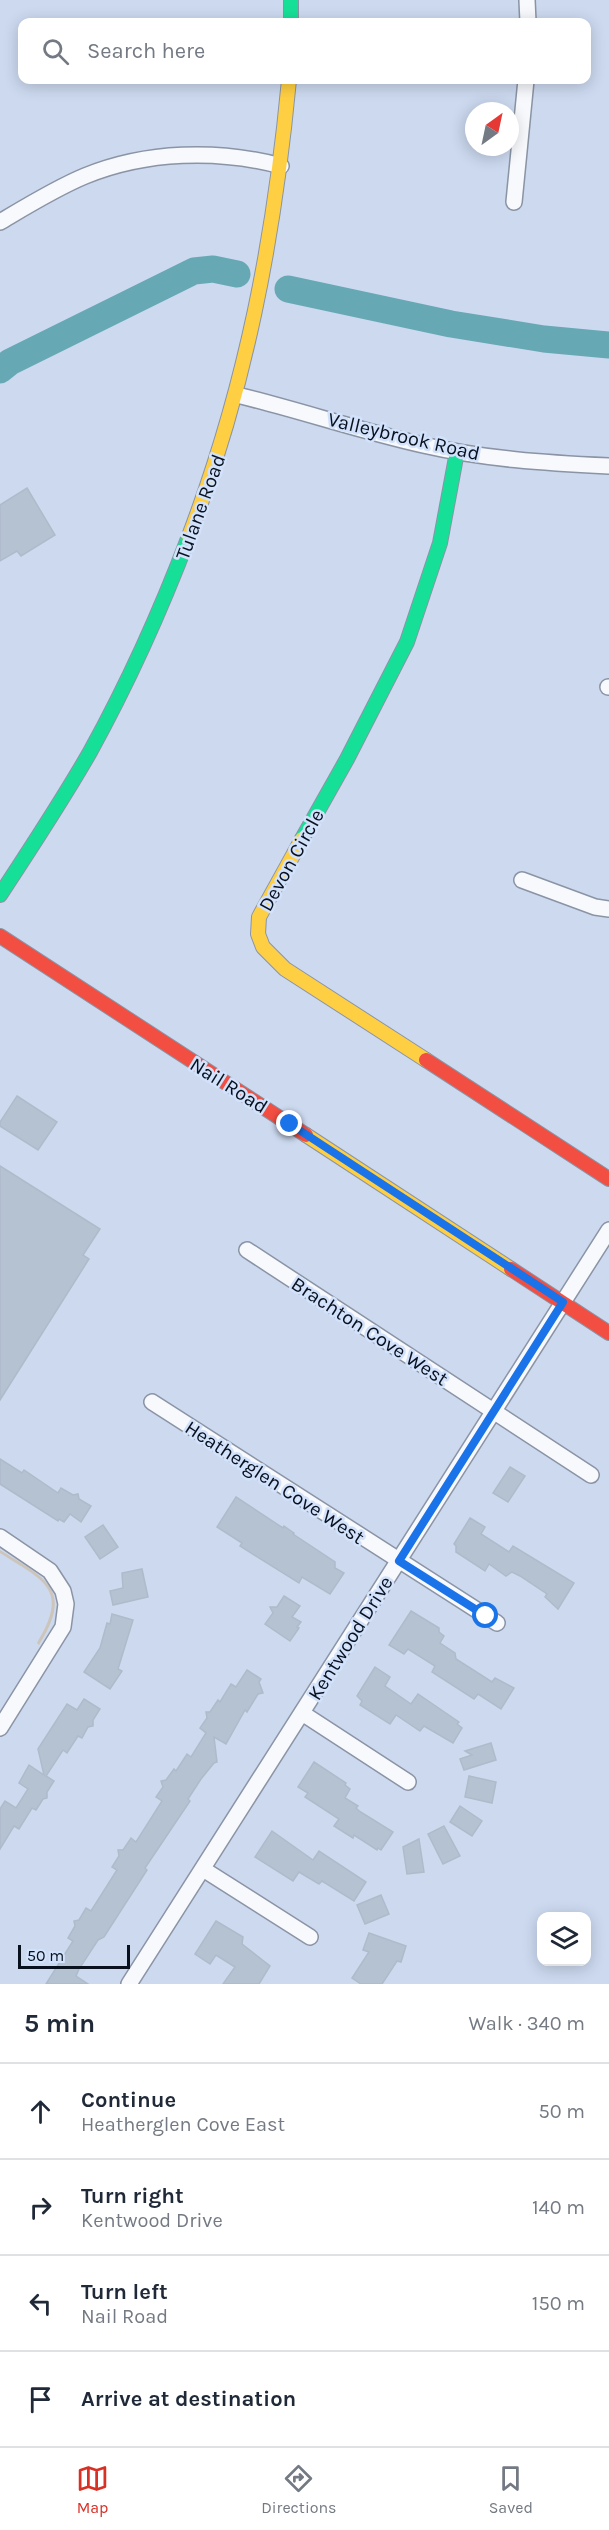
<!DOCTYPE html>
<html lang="en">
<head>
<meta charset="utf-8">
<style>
  :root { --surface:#fff; --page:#f6f6f7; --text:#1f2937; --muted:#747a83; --line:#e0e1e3; --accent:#d93025 }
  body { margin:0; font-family:Karla,sans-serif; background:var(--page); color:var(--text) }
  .controls { position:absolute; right:18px; bottom:18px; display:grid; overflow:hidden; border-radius:12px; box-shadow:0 3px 15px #0003 }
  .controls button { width:54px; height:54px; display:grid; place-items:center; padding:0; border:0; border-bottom:2px solid var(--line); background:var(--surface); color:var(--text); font:30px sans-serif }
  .compass { position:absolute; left:465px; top:102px; width:54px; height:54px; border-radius:50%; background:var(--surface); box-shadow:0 3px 15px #0003; rotate:33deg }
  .scale { position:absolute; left:18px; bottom:15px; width:112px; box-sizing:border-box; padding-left:6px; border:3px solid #09111f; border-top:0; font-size:16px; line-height:21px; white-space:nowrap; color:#09111f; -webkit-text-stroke:4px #d3e2fb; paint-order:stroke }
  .stop { position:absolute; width:18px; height:18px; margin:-14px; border:4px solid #1a73e8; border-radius:50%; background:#fff }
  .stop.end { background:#1a73e8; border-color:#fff; box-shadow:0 2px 6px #0008 }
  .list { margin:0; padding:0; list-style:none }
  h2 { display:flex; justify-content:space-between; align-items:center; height:78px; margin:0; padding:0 24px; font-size:26px }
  h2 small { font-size:20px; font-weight:400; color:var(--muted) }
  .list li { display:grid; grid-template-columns:39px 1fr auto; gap:18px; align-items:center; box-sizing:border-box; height:96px; padding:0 24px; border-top:2px solid var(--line) }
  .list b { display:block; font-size:22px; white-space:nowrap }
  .list p { margin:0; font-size:20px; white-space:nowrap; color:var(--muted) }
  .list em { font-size:20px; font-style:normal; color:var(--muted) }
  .icon { flex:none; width:33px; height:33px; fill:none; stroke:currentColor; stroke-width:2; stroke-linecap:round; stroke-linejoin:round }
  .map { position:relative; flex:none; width:609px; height:1984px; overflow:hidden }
  .search { position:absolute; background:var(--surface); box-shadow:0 3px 15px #0003; left:18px; right:18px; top:18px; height:66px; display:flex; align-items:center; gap:15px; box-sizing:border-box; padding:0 21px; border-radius:12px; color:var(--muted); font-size:22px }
  .sheet { height:462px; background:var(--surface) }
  nav { display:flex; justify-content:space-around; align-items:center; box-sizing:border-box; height:84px; border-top:2px solid var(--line); background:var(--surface); font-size:16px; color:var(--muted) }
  nav a { display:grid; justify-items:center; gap:3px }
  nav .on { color:var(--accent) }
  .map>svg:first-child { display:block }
  .green { fill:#cdc5b9 }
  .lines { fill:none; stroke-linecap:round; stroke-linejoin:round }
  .river { stroke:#66a8b3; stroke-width:27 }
  .building { fill:#b5c2d2; stroke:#aebbcb; stroke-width:1.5 }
  .street-casing { stroke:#8a94a5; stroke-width:18 }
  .fast-casing { stroke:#8a94a5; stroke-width:16 }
  .slow-casing { stroke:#8a94a5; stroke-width:16 }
  .jam-casing { stroke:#8a94a5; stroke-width:16 }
  .street { stroke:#f7f9fd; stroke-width:15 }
  .fast { stroke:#16e098; stroke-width:14 }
  .slow { stroke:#ffcf43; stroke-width:14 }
  .jam { stroke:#f24e42; stroke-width:14 }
  .route { stroke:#1a73e8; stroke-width:8 }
  .labels { text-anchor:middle; stroke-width:5; stroke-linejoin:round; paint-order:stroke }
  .street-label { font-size:20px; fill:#09111f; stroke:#d3e2fb }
</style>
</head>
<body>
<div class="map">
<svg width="609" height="1984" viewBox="0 0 609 1984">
  <rect width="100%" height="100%" fill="#ccd9ef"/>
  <!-- green -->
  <path class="green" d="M0 1550C45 1578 75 1589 39 1645L37 1643C70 1589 44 1581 0 1553Z"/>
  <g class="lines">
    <!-- river -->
    <g class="river">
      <path d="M288 289 451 324 544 339 609 345"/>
      <path d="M0 370 10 362 194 271 213 269 237 274"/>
    </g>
  </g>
  <!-- building -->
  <g class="building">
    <path d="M27 488 55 535 21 556 17 551 0 561V505Z"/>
    <path d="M17 1096 57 1122 38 1150 0 1126V1122Z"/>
    <path d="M0 1166 100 1229 83 1255 89 1259 0 1400Z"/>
    <path d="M0 1459 22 1473 24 1470 58 1493 61 1488 73 1495 78 1494 79 1499 91 1506 81 1522 70 1514 64 1522 59 1519 58 1521 0 1484Z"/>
    <path d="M510 1467 525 1476 508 1502 493 1493Z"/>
    <path d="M236 1497 283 1528 284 1526 294 1533 293 1534 335 1562V1568L344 1573 330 1594 302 1577 299 1583 240 1546 242 1543 217 1527Z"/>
    <path d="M470 1518 485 1527 481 1534 509 1552 513 1546 574 1583 558 1609 545 1597 547 1594 520 1576 512 1572 506 1576 489 1564 485 1571 456 1552V1546L454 1544Z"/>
    <path d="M103 1525 118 1547 100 1559 85 1537Z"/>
    <path d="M142 1569 148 1597 113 1605 110 1591 123 1588 122 1573Z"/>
    <path d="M284 1596 300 1606 292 1617 301 1622 297 1627 299 1628 290 1641 265 1624 273 1613 270 1607H277Z"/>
    <path d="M411 1611 439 1628V1632L444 1636 440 1643 455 1653 456 1659 492 1682 495 1678 514 1688 501 1709 478 1694 474 1699 432 1672 435 1666 408 1649 404 1654 389 1645Z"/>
    <path d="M112 1614 133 1620 118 1669 122 1671 110 1689 84 1672 100 1648 107 1623 110 1624Z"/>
    <path d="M375 1667 390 1677 385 1686 411 1704 418 1694 459 1722 457 1724 462 1728 453 1743 424 1726 420 1731 396 1715 390 1724 360 1705 362 1701 357 1696Z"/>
    <path d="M247 1670 261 1679 259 1682 263 1693 258 1694 247 1712 245 1710 226 1744 214 1737 217 1762 214 1763 201 1779 188 1799 190 1801 145 1868 147 1870 104 1937 98 1940 79 1969 76 1976 88 1984H46L73 1941 68 1938 75 1926 74 1921 79 1920 86 1908 91 1911 117 1870 112 1867 119 1856 118 1850H123L131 1838 136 1842 162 1801 156 1797 163 1787 161 1781 166 1780 174 1769 176 1771 187 1754 191 1757 206 1733 200 1728 207 1718 206 1712H210L218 1700 220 1702 231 1684 236 1687Z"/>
    <path d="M84 1699 100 1709 93 1720V1726L88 1727 82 1738 78 1736 67 1753 63 1750 46 1776 54 1781 47 1792V1798L43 1799 36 1810 32 1808 19 1829 14 1826 0 1849V1809L5 1801 16 1808 28 1789 19 1783 29 1765 44 1775 38 1749 67 1704 77 1710Z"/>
    <path d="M491 1743 496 1760 464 1770 460 1759 472 1755 465 1751Z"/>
    <path d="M314 1762 346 1783 345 1785 350 1789 345 1798 358 1806 356 1808 359 1811 393 1832 381 1850 378 1848 377 1850 354 1835 353 1838 334 1826 339 1819 305 1797 308 1793 298 1787Z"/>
    <path d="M469 1776 496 1782 492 1803 465 1797Z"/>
    <path d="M460 1806 482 1821 472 1836 450 1822Z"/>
    <path d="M444 1826 460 1856 443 1864 428 1834Z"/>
    <path d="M272 1831 313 1860 319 1851 366 1882 354 1901 322 1881 319 1884 299 1872 293 1881 255 1857Z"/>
    <path d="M419 1839 424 1872 407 1874 403 1847Z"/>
    <path d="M381 1895 389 1914 365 1924 357 1905Z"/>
    <path d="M216 1921 243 1937 242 1944 270 1966 259 1984H223L235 1967 216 1955 210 1964 195 1954Z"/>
    <path d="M369 1933 406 1946 401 1962 397 1961 382 1984H361L352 1978 369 1952 363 1950Z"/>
  </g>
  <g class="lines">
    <!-- street casing -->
    <g class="street-casing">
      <g id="street">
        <path d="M527 0 528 22"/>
        <path d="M514 202 526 80"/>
        <path d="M0 222C27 206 56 188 85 176 146 151 218 149 281 166"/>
        <path d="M237 395C299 410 360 431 423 445 484 459 546 463 609 466"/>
        <path d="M608 687H609"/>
        <path d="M522 880 595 907 609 909"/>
        <path d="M247 1250 591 1475"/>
        <path d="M152 1402 497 1623"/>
        <path d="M0 1537 50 1571 63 1591 66 1604 63 1627 0 1728"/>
        <path d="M302 1713 408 1782"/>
        <path d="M203 1869 310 1937"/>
        <path d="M129 1984 609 1230"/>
      </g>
    </g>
    <!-- fast casing -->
    <g class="fast-casing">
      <g id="fast">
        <path d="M291 0V22"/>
        <path d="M302 839 347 759 407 642 440 543 457 452"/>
        <path d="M0 895C31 848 62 801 90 752 128 683 161 610 189 536"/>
      </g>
    </g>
    <!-- slow casing -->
    <g class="slow-casing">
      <g id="slow">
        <path d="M189 536C246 386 274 239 289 80"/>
        <path d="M302 839 259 917 258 934 263 947 285 969 426 1060"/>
        <path d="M306 1135 511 1269"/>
      </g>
    </g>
    <!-- jam casing -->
    <g class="jam-casing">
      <g id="jam">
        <path d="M0 936 306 1135"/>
        <path d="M426 1060 609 1179"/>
        <path d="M511 1269 609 1333"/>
      </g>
    </g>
    <!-- street -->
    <use href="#street" class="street"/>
    <!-- fast -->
    <use href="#fast" class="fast"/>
    <!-- slow -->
    <use href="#slow" class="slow"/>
    <!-- jam -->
    <use href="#jam" class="jam"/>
  </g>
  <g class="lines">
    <!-- route -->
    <path class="route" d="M290 1124 563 1302 399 1561 486 1616"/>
  </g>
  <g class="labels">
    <!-- street labels -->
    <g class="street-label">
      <text transform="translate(404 436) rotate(13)" y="7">Valleybrook Road</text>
      <text transform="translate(200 507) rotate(-70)" y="7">Tulane Road</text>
      <text transform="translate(291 860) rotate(-61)" y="7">Devon Circle</text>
      <text transform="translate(229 1085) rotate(32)" y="7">Nail Road</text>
      <text transform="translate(370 1331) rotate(33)" y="7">Brachton Cove West</text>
      <text transform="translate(275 1482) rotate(33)" y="7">Heatherglen Cove West</text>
      <text transform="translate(350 1638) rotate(-58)" y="7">Kentwood Drive</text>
    </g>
  </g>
</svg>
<div class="controls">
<button><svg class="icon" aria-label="layers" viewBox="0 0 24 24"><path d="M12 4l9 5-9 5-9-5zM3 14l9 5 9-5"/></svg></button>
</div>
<svg class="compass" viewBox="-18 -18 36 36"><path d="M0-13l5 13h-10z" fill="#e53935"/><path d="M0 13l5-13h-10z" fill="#747a83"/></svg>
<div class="scale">50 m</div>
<div class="stop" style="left:486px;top:1616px"></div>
<div class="stop end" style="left:290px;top:1124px"></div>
<div class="search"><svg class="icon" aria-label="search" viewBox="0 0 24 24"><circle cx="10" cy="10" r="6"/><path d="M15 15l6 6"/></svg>Search here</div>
</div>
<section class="sheet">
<h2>5 min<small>Walk · 340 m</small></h2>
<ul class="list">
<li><svg class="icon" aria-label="ahead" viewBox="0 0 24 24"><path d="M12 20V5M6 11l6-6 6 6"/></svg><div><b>Continue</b><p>Heatherglen Cove East</p></div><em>50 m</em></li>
<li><svg class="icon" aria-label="right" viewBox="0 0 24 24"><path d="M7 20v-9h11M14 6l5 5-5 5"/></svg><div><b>Turn right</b><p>Kentwood Drive</p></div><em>140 m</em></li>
<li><svg class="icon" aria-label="left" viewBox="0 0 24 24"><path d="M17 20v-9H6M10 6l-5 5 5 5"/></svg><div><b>Turn left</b><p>Nail Road</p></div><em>150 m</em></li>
<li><svg class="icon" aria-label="arrive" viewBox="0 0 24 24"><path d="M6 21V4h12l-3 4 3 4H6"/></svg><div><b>Arrive at destination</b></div></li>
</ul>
</section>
<nav>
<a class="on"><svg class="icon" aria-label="map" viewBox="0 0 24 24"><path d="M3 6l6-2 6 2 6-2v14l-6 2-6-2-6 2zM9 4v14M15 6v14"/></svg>Map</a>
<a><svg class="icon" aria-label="directions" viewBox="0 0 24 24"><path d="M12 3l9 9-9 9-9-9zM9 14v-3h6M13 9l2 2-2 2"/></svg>Directions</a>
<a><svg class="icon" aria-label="saved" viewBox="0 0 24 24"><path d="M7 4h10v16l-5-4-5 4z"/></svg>Saved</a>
</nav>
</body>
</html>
